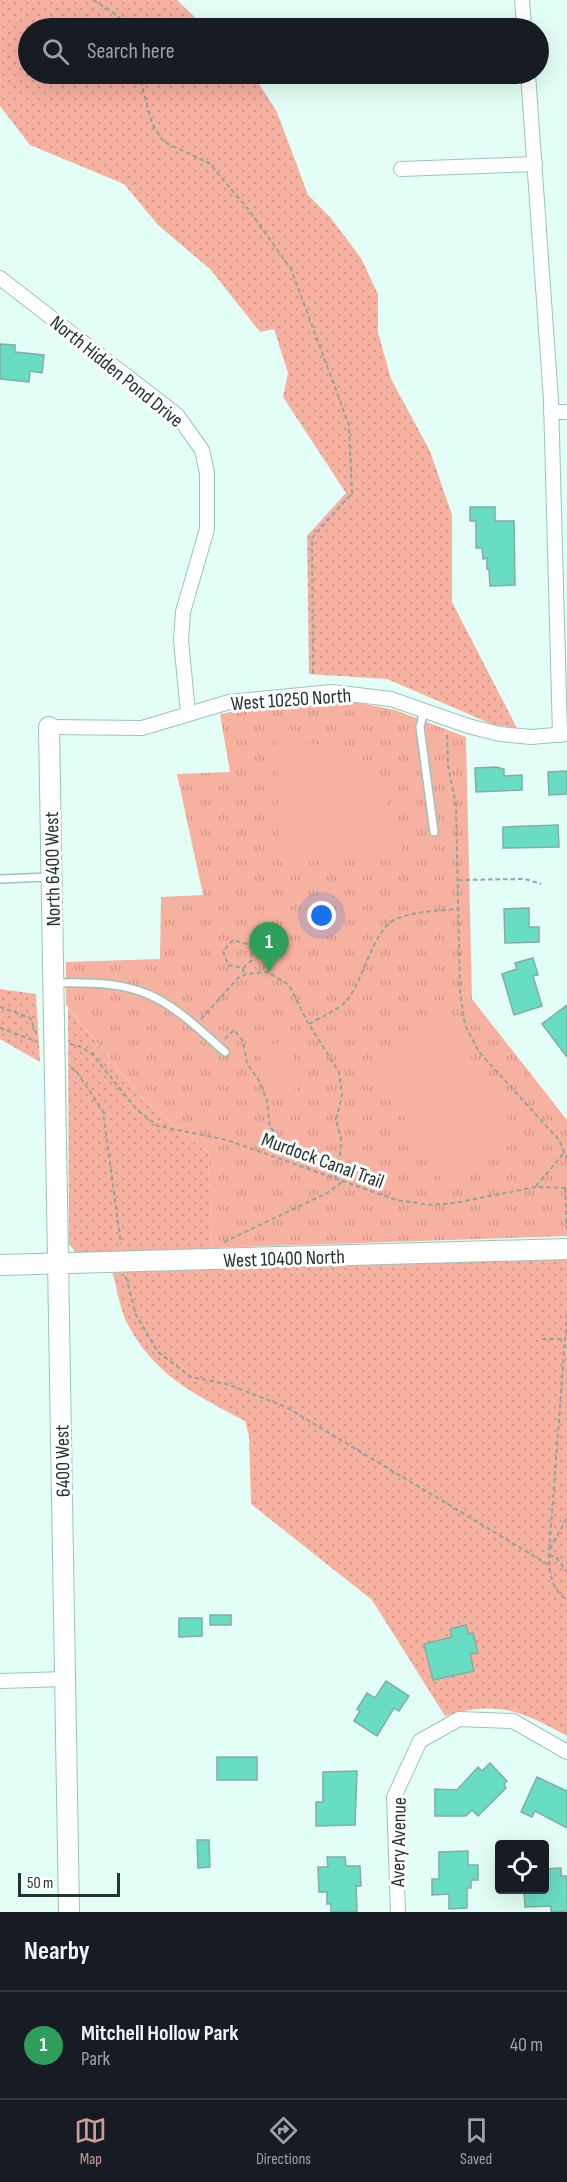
<!DOCTYPE html>
<html lang="en">
<head>
<meta charset="utf-8">
<style>
  :root { --surface:#171b24; --page:#242831; --text:#f1f3f6; --muted:#9ea1a6; --line:#363941; --accent:#c99b93 }
  body { margin:0; font-family:"Sofia Sans Condensed",sans-serif; background:var(--page); color:var(--text) }
  .controls { position:absolute; right:18px; bottom:18px; display:grid; overflow:hidden; border-radius:6px; box-shadow:0 6px 24px #0002 }
  .controls button { width:54px; height:54px; display:grid; place-items:center; padding:0; border:0; border-bottom:2px solid var(--line); background:var(--surface); color:var(--text); font:30px sans-serif }
  .scale { position:absolute; left:18px; bottom:15px; width:102px; box-sizing:border-box; padding-left:6px; border:3px solid #233430; border-top:0; font-size:16px; line-height:21px; white-space:nowrap; color:#233430; -webkit-text-stroke:4px #fff; paint-order:stroke }
  .you { position:absolute; left:322px; top:916px; width:21px; height:21px; margin:-15px; border:4px solid #fff; border-radius:50%; background:#1a73e8; box-shadow:0 0 0 9px #1a73e833 }
  .badge { display:grid; place-items:center; width:39px; height:39px; border-radius:50%; background:var(--accent); color:#fff; font-size:20px; font-weight:700 }
  .pin { position:absolute; translate:-50% -50px; filter:drop-shadow(0 2px 3px #0008) }
  .pin::after { content:''; position:absolute; top:32px; width:21px; height:18px; background:inherit; clip-path:polygon(0 0,100% 0,50% 100%) }
  .list { margin:0; padding:0; list-style:none }
  h2 { display:flex; justify-content:space-between; align-items:center; height:78px; margin:0; padding:0 24px; font-size:26px }
  h2 small { font-size:20px; font-weight:400; color:var(--muted) }
  .list li { display:grid; grid-template-columns:39px 1fr auto; gap:18px; align-items:center; box-sizing:border-box; height:108px; padding:0 24px; border-top:2px solid var(--line) }
  .list b { display:block; font-size:22px; white-space:nowrap }
  .list p { margin:0; font-size:20px; white-space:nowrap; color:var(--muted) }
  .list em { font-size:20px; font-style:normal; color:var(--muted) }
  .icon { flex:none; width:33px; height:33px; fill:none; stroke:currentColor; stroke-width:2; stroke-linecap:round; stroke-linejoin:round }
  .map { position:relative; flex:none; width:567px; height:1912px; overflow:hidden }
  .search { position:absolute; background:var(--surface); box-shadow:0 6px 24px #0002; left:18px; right:18px; top:18px; height:66px; display:flex; align-items:center; gap:15px; box-sizing:border-box; padding:0 21px; border-radius:33px; color:var(--muted); font-size:22px }
  .sheet { height:186px; background:var(--surface) }
  nav { display:flex; justify-content:space-around; align-items:center; box-sizing:border-box; height:84px; border-top:2px solid var(--line); background:var(--surface); font-size:16px; color:var(--muted) }
  nav a { display:grid; justify-items:center; gap:3px }
  nav .on { color:var(--accent) }
  .map>svg:first-child { display:block }
  .grass { fill:url(#grass-dots) }
  .park { fill:url(#park-tufts) }
  .pitch { fill:#f7b1a1 }
  .building { fill:#69ddc4; stroke:#82ada2; stroke-width:1.5 }
  .lines { fill:none; stroke-linecap:round; stroke-linejoin:round }
  .lane-casing { stroke:#99c4b9; stroke-width:10 }
  .street-casing { stroke:#99c4b9; stroke-width:16 }
  .secondary-casing { stroke:#99c4b9; stroke-width:22 }
  .path { stroke:#8fa59f; stroke-width:2; stroke-dasharray:4.5 3; stroke-linecap:butt }
  .lane { stroke:#fff; stroke-width:7 }
  .street { stroke:#fff; stroke-width:14 }
  .secondary { stroke:#fff; stroke-width:20 }
  .labels { text-anchor:middle; stroke-width:6; stroke-linejoin:round; paint-order:stroke }
  .street-label { font-size:20px; fill:#233430; stroke:#fff }
</style>
</head>
<body>
<div class="map">
<svg width="567" height="1912" viewBox="0 0 567 1912">
  <defs>
    <pattern id="grass-dots" width="8" height="8" patternUnits="userSpaceOnUse" patternTransform="scale(1.5)"><rect width="8" height="8" fill="#f7b1a1"/><path d="M2 2h.1M6 6h.1" fill="none" stroke="#d3998b" stroke-width="1.8" stroke-linecap="round"/></pattern>
    <pattern id="park-tufts" width="24" height="20" patternUnits="userSpaceOnUse" patternTransform="scale(1.5)"><rect width="24" height="20" fill="#f7b1a1"/><path d="M3 7l-1-3M5 7V3M7 7l1-3M15 17l-1-3M17 17v-4M19 17l1-3" fill="none" stroke="#d3998b"/></pattern>
  </defs>
  <rect width="100%" height="100%" fill="#e3fef6"/>
  <!-- grass -->
  <g class="grass">
    <path d="M0 0H177L206 28H28V74H251L254 76 277 112 308 195 330 217 361 258 378 294V332L391 379 430 451 452 515V602L517 728 494 725 387 679 309 674 307 536 346 493 283 397 288 373 274 329 260 332 210 269 158 225 124 184 30 145 0 106Z"/>
    <path d="M0 989 36 994 40 1062 0 1039Z"/>
    <path d="M68 1008 143 1099 208 1153 212 1248 161 1255 80 1257 69 1244Z"/>
    <path d="M567 1259V1736C522 1711 497 1700 445 1716L372 1600 251 1504 249 1436 245 1421C194 1394 153 1375 126 1321 119 1306 117 1287 112 1271Z"/>
  </g>
  <!-- park -->
  <path class="park" d="M354 702 395 710 466 737 472 999 567 1120V1236L212 1248 208 1153 143 1099 66 1005V962L160 959 161 897 203 895 177 774 230 772 220 714 281 703Z"/>
  <!-- pitch -->
  <g class="pitch">
    <path d="M277 738C350 741 396 786 404 859L279 862Z"/>
    <path d="M446 1016 520 1138 444 1183 371 1062Z"/>
    <path d="M286 1039 306 1084 279 1097 258 1052Z"/>
  </g>
  <!-- building -->
  <g class="building">
    <path d="M0 344 15 345V352L44 355 42 373 30 371 29 382 0 379Z"/>
    <path d="M470 507H495V521H514L515 585 490 586 489 569H487V558L483 559 482 548H476V521H470Z"/>
    <path d="M496 767 504 769V776L522 775V790L476 792 475 768Z"/>
    <path d="M567 771V794L549 795 548 772Z"/>
    <path d="M558 825 559 847 503 848V827Z"/>
    <path d="M529 908V927H539V942L505 943 504 909Z"/>
    <path d="M533 958 538 975 533 976 542 1006 514 1015 502 974 517 969 515 963Z"/>
    <path d="M567 1005V1057L542 1024Z"/>
    <rect x="210" y="1615" width="21" height="10"/>
    <path d="M179 1618H202V1636L179 1637Z"/>
    <path d="M466 1625 468 1634 473 1633 478 1653 470 1654 474 1671 433 1680 424 1644 452 1637 450 1629Z"/>
    <path d="M386 1681 409 1696 399 1711 394 1708 377 1736 354 1721 360 1711 357 1709 367 1693 375 1698Z"/>
    <rect x="217" y="1757" width="40" height="23"/>
    <path d="M490 1763 507 1781 504 1784 506 1788 478 1816 472 1810 466 1816H435V1789L457 1790 478 1767 482 1771Z"/>
    <path d="M357 1771 355 1825 316 1826V1802H323V1772Z"/>
    <path d="M537 1777 567 1791V1828L535 1811 532 1817 521 1812Z"/>
    <path d="M197 1840H209L210 1867 198 1868Z"/>
    <path d="M468 1851V1865H478V1880H471V1888H467V1908L449 1909V1894L432 1895V1879H439V1852Z"/>
    <path d="M327 1857H345L346 1866H360L361 1886H356L357 1912H331V1904H327V1892H319L318 1867H328Z"/>
    <path d="M561 1868V1876H567V1911L551 1912V1906L525 1907 524 1890H544V1869Z"/>
  </g>
  <g class="lines">
    <!-- lane casing -->
    <g class="lane-casing">
      <g id="lane">
        <path d="M424 710 420 727 434 832"/>
        <path d="M0 879 49 877"/>
        <path d="M56 983C145 981 161 994 225 1052"/>
      </g>
    </g>
    <!-- street casing -->
    <g class="street-casing">
      <g id="street">
        <path d="M522 0 524 28"/>
        <path d="M528 74 551 400 560 735"/>
        <path d="M401 169 535 164"/>
        <path d="M0 278 177 415 202 450 207 473V529L183 612 181 640 188 713"/>
        <path d="M551 412H567"/>
        <path d="M49 727 142 728 229 702 332 692 391 699 468 726 500 734 531 737 567 734"/>
        <path d="M0 1681 66 1679"/>
        <path d="M398 1912 394 1797 420 1741 459 1719 513 1721 567 1752"/>
      </g>
    </g>
    <!-- secondary casing -->
    <g class="secondary-casing">
      <g id="secondary">
        <path d="M49 727 69 1912"/>
        <path d="M0 1265 567 1249"/>
      </g>
    </g>
    <!-- path -->
    <g class="path">
      <path d="M93 0 117 15 128 28"/>
      <path d="M139 74 152 124 164 142 209 163 248 209 291 269 349 425 352 493 312 538 313 675"/>
      <path d="M447 735 448 766 456 805 460 992 465 1025 479 1052 559 1140 567 1159"/>
      <path d="M458 880 525 879 541 884"/>
      <path d="M243 968 252 960 250 945 233 940 223 951 228 965 243 968 244 975"/>
      <path d="M0 1007 30 1018 37 1035"/>
      <path d="M201 1019 238 978 246 974 268 972 289 985 307 1021 339 1072 342 1095 336 1120 341 1139 340 1155 335 1179"/>
      <path d="M309 1024C321 1017 339 1010 348 999 363 979 374 930 394 920 413 911 437 911 457 909"/>
      <path d="M0 1028 38 1042"/>
      <path d="M225 1039 234 1030 243 1041 247 1063 260 1082 267 1101 270 1127 310 1170"/>
      <path d="M70 1044 82 1047 93 1055 137 1110 158 1126 227 1140 396 1200 431 1205 454 1203 536 1187 567 1188"/>
      <path d="M71 1067 77 1072 103 1111 121 1244"/>
      <path d="M536 1186 563 1154"/>
      <path d="M565 1188 567 1229"/>
      <path d="M224 1242 327 1193 342 1182"/>
      <path d="M126 1277 136 1315 158 1352 191 1377 227 1384 286 1407 549 1565"/>
      <path d="M567 1314 549 1552C550 1572 549 1587 567 1600"/>
      <path d="M542 1339H565"/>
      <path d="M550 1549 567 1518"/>
      <path d="M549 1555 556 1557 567 1572"/>
    </g>
    <!-- lane -->
    <use href="#lane" class="lane"/>
    <!-- street -->
    <use href="#street" class="street"/>
    <!-- secondary -->
    <use href="#secondary" class="secondary"/>
  </g>
  <g class="labels">
    <!-- street labels -->
    <g class="street-label">
      <text transform="translate(117 371) rotate(39)" y="7">North Hidden Pond Drive</text>
      <text transform="translate(291 699) rotate(-4)" y="7">West 10250 North</text>
      <text transform="translate(52 869) rotate(-91)" y="7">North 6400 West</text>
      <text transform="translate(323 1160) rotate(20)" y="7">Murdock Canal Trail</text>
      <text transform="translate(284 1258) rotate(-2)" y="7">West 10400 North</text>
      <text transform="translate(62 1461) rotate(-91)" y="7">6400 West</text>
      <text transform="translate(398 1842) rotate(-89)" y="7">Avery Avenue</text>
    </g>
  </g>
</svg>
<div class="controls">
<button><svg class="icon" aria-label="locate" viewBox="0 0 24 24"><circle cx="12" cy="12" r="6"/><path d="M12 2v4M12 18v4M2 12h4M18 12h4"/></svg></button>
</div>
<div class="scale">50 m</div>
<div class="you"></div>
<div class="pin badge" style="left:269px;top:972px;background:#2e9e5b">1</div>
<div class="search"><svg class="icon" aria-label="search" viewBox="0 0 24 24"><circle cx="10" cy="10" r="6"/><path d="M15 15l6 6"/></svg>Search here</div>
</div>
<section class="sheet">
<h2>Nearby<small></small></h2>
<ul class="list">
<li><span class="badge" style="background:#2e9e5b">1</span><div><b>Mitchell Hollow Park</b><p>Park</p></div><em>40 m</em></li>
</ul>
</section>
<nav>
<a class="on"><svg class="icon" aria-label="map" viewBox="0 0 24 24"><path d="M3 6l6-2 6 2 6-2v14l-6 2-6-2-6 2zM9 4v14M15 6v14"/></svg>Map</a>
<a><svg class="icon" aria-label="directions" viewBox="0 0 24 24"><path d="M12 3l9 9-9 9-9-9zM9 14v-3h6M13 9l2 2-2 2"/></svg>Directions</a>
<a><svg class="icon" aria-label="saved" viewBox="0 0 24 24"><path d="M7 4h10v16l-5-4-5 4z"/></svg>Saved</a>
</nav>
</body>
</html>
